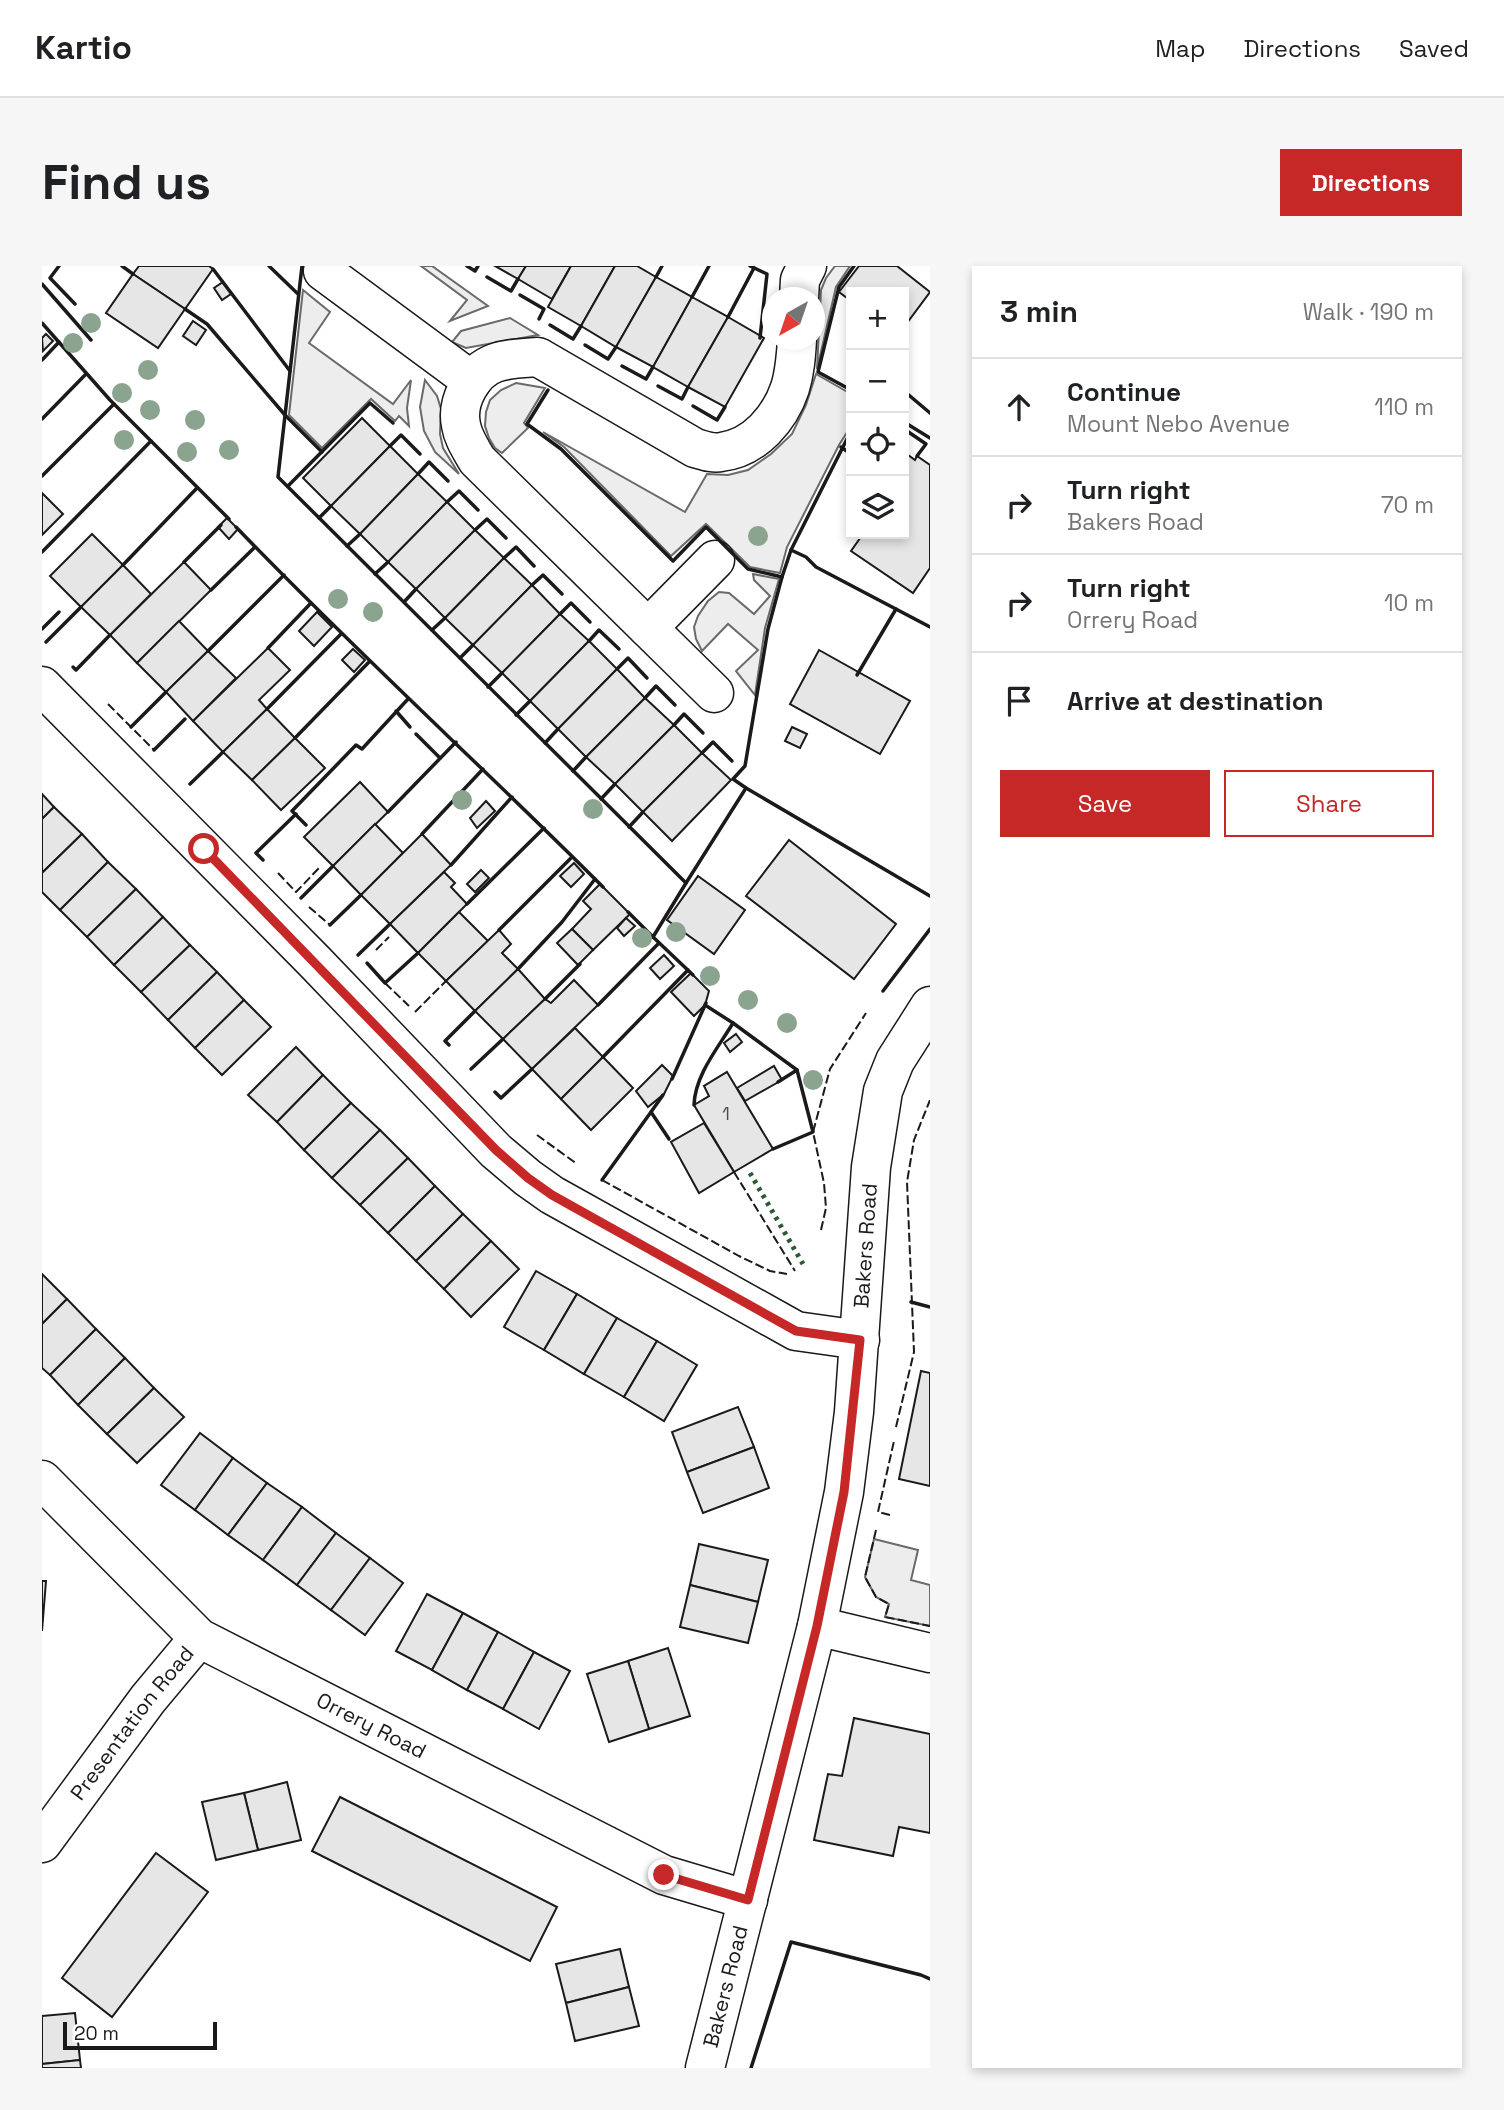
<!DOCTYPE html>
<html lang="en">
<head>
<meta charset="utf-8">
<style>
  :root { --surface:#fff; --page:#f6f6f6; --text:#202124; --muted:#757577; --line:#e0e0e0; --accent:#c62828 }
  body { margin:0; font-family:"Space Grotesk",sans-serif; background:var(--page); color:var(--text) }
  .controls { position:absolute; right:21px; top:21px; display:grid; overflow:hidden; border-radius:0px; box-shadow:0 4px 10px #0003 }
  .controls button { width:63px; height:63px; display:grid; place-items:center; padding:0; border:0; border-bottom:2px solid var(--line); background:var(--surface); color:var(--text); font:35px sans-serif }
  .compass { position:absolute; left:720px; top:21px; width:63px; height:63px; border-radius:50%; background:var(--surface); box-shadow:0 4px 10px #0003; rotate:220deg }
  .scale { position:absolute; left:21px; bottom:18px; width:154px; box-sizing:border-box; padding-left:7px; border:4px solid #1a1a1a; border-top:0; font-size:19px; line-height:24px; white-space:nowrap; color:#1a1a1a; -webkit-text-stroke:5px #fff; paint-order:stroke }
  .stop { position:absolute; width:21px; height:21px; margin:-16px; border:5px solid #c62828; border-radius:50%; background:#fff }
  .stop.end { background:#c62828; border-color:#fff; box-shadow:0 2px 7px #0008 }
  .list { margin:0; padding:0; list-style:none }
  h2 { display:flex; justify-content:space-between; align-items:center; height:91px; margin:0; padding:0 28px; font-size:30px }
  h2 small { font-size:23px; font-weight:400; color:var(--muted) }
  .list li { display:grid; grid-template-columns:46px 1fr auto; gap:21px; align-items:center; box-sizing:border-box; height:98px; padding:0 28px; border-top:2px solid var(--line) }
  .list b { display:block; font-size:26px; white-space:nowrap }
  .list p { margin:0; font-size:23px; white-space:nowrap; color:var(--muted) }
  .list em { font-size:23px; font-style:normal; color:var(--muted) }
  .actions { display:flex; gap:14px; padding:21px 28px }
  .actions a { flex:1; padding:16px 0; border:2px solid var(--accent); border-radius:0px; text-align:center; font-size:24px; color:var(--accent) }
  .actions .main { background:var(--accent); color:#fff }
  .icon { flex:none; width:38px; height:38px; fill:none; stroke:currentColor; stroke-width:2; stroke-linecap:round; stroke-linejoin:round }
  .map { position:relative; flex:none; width:888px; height:1802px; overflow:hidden; border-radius:0px }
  header { display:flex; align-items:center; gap:42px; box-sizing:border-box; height:98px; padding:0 35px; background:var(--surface); border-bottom:2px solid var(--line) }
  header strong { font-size:33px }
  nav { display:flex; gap:38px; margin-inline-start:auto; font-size:24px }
  .intro { display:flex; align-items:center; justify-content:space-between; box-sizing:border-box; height:168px; padding:0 42px }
  h1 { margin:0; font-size:49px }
  .button { padding:18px 32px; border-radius:0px; background:var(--accent); color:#fff; font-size:24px; font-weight:700 }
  main { display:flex; gap:42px; padding:0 42px }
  aside { flex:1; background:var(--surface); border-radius:0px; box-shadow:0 4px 10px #0003 }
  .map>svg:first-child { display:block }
  .built { fill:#ededed; stroke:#6a6a6a; stroke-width:2 }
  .building { fill:#e6e6e6; stroke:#1a1a1a; stroke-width:2 }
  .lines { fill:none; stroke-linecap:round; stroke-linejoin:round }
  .minor-casing { stroke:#1a1a1a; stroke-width:41 }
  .minor { stroke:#fff; stroke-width:38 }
  .hedge { stroke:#2b5a34; stroke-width:5; stroke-dasharray:3.5 5; stroke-linecap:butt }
  .fence { stroke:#1a1a1a; stroke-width:2; stroke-dasharray:9 3.5; stroke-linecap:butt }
  .wall { stroke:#1a1a1a; stroke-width:3.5 }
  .tree { fill:#8aa48f }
  .route { stroke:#c62828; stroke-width:9 }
  .labels { text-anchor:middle; stroke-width:5; stroke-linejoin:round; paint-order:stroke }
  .number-label { font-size:18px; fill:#4d4d4d }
  .street-label { font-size:21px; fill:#1a1a1a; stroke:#fff }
</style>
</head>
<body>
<header>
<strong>Kartio</strong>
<nav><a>Map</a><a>Directions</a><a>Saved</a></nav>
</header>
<div class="intro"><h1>Find us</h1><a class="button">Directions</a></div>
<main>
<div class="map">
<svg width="888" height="1802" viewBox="0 0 888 1802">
  <rect width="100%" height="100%" fill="#fff"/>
  <!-- built -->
  <g class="built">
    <path d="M379 0H390L446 40 408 55 425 34Z"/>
    <path d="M793 0H808L794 21 775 103 779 24 784 12Z"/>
    <path d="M261 24 288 46 267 77 351 138 369 114 365 142 367 160 357 150 353 155 329 133 280 182 247 149Z"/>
    <path d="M468 52 496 69 424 82 410 76 419 65Z"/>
    <path d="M774 108 809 128V160L797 179 745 281 738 307 708 301 664 258 629 290 522 181 501 166 643 246 665 208 686 209 706 204 729 188 750 168 764 139Z"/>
    <path d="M383 114 395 130 399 143 398 168 401 182 417 208 393 186 382 165 378 141Z"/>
    <path d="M474 117 503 122 482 157 486 162 460 187 453 182 447 172 443 160 444 146 448 134 459 124Z"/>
    <path d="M711 308 737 313 723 362 713 429 694 405 716 384 686 358 660 385 654 373 652 361 656 350 666 335 677 326 687 327 712 348 728 330 712 314Z"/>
    <path d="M832 1273 876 1284 869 1314 888 1319V1360L843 1351 847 1338 834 1331 823 1311Z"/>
  </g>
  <!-- building -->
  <g class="building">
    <path d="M97 0H167L171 3 143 43 91 8Z"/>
    <path d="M453 0H484L476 13Z"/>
    <path d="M484 0H529L510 33 476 13Z"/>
    <path d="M529 0H573L539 60 506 41Z"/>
    <path d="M573 0H595L614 11 574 81 539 60Z"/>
    <path d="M817 0H855L888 26 862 61V26H809V35L797 26Z"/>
    <path d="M91 8 143 43 116 82 64 47Z"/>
    <path d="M614 11 650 31 611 101 574 81Z"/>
    <path d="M181 16 189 28 180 34 172 22Z"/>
    <path d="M650 31 686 51 646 121 611 101Z"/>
    <path d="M686 51 722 72 683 141 646 121Z"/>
    <path d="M151 55 164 64 154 79 141 70Z"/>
    <path d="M4 68 11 75 1 85 0 72Z"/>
    <path d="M320 152 348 180 289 240 261 212Z"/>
    <path d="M348 180 376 208 318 268 289 240Z"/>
    <path d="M862 186 873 194 875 190 888 199V302L871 327 809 285 821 268H862Z"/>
    <path d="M376 208 405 236 346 296 318 268Z"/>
    <path d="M0 227 21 248 0 269Z"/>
    <path d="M405 236 433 264 374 323 346 296Z"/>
    <path d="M185 252 196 263 187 273 176 261Z"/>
    <path d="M433 264 462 292 403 352 374 323Z"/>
    <path d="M50 268 81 299 39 341 8 310Z"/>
    <path d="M462 292 490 319 431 379 403 352Z"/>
    <path d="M142 296 169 324 95 397 68 369Z"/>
    <path d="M81 299 109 328 68 369 39 341Z"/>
    <path d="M490 319 518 348 460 407 431 379Z"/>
    <path d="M275 346 290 361 272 380 257 365Z"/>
    <path d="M518 348 547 375 488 435 460 407Z"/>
    <path d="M137 355 166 385 124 426 95 397Z"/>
    <path d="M547 375 575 403 516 463 488 435Z"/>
    <path d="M226 382 248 404 217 434 225 443 181 486 151 455Z"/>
    <path d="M311 383 323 394 312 406 300 394Z"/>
    <path d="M777 384 868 435 838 488 748 438Z"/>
    <path d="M166 385 194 412 151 455 124 426Z"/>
    <path d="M575 403 603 432 544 491 516 463Z"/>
    <path d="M603 432 632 459 573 518 544 491Z"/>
    <path d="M225 443 253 472 210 514 181 486Z"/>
    <path d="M632 459 660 487 601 546 573 518Z"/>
    <path d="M750 461 765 468 758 482 743 475Z"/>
    <path d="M253 472 283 502 239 544 210 514Z"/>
    <path d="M660 487 689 514 630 575 601 546Z"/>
    <path d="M318 516 346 546 291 600 262 571Z"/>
    <path d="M0 528 12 541 0 553Z"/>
    <path d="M444 535 453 545 435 562 428 552Z"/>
    <path d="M12 541 40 568 0 607V553Z"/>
    <path d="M333 558 361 587 319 629 291 600Z"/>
    <path d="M40 568 66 596 18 644 0 626V607Z"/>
    <path d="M380 568 409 599 348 658 319 629Z"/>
    <path d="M747 574 854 658 812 713 704 630Z"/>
    <path d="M66 596 94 623 45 671 18 644Z"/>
    <path d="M532 597 542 608 529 621 518 610Z"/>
    <path d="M439 604 447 612 433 626 425 618Z"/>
    <path d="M402 606 413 617 409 621 425 638 376 687 348 658Z"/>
    <path d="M656 610 703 644 672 688 625 654Z"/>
    <path d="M558 618 588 648 551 684 530 663 549 643 541 635Z"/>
    <path d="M94 623 121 651 72 699 45 671Z"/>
    <path d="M417 646 446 675 404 715 376 687Z"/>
    <path d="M121 651 148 679 99 726 72 699Z"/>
    <path d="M584 652 593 660 582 670 575 662Z"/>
    <path d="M530 663 551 684 536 699 515 677Z"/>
    <path d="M457 664 469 678 460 687 476 703 433 745 404 715Z"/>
    <path d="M148 679 175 706 126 754 99 726Z"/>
    <path d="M622 689 632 700 618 713 608 702Z"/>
    <path d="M476 703 503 733 461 773 433 745Z"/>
    <path d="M175 706 202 734 153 782 126 754Z"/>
    <path d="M649 707 667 725 663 739 652 750 629 726Z"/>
    <path d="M532 714 556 739 490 803 461 773 503 733 509 737Z"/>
    <path d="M202 734 229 761 180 809 153 782Z"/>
    <path d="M533 762 561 791 519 833 490 803Z"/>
    <path d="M694 768 700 776 688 786 682 777Z"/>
    <path d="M254 781 281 809 235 856 206 829Z"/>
    <path d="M561 791 591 822 549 864 519 833Z"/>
    <path d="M620 799 631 810 622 828 606 841 594 825Z"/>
    <path d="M732 800 740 814 703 835 695 822Z"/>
    <path d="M685 806 731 883 692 906 652 839 667 830 662 820Z"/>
    <path d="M281 809 309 837 262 884 235 856Z"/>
    <path d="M309 837 338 864 290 912 262 884Z"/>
    <path d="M662 857 692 906 657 927 629 876Z"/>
    <path d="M338 864 366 892 318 939 290 912Z"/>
    <path d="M366 892 393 920 346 967 318 939Z"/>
    <path d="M393 920 421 948 374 995 346 967Z"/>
    <path d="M421 948 449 975 402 1023 374 995Z"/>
    <path d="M449 975 477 1003 429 1051 402 1023Z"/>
    <path d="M494 1005 535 1028 502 1084 462 1061Z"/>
    <path d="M0 1008 25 1033 0 1058Z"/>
    <path d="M535 1028 575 1052 542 1108 502 1084Z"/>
    <path d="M25 1033 54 1063 8 1109 0 1102V1058Z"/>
    <path d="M575 1052 615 1075 582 1131 542 1108Z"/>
    <path d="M54 1063 83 1092 36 1139 8 1109Z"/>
    <path d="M615 1075 655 1099 622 1155 582 1131Z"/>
    <path d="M83 1092 112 1122 65 1168 36 1139Z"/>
    <path d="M879 1105 888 1107V1220L857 1213Z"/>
    <path d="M112 1122 142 1151 95 1197 65 1168Z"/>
    <path d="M696 1141 712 1181 645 1206 630 1166Z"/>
    <path d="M158 1167 191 1192 153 1244 119 1219Z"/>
    <path d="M712 1181 727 1222 661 1247 645 1206Z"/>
    <path d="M191 1192 225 1217 186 1269 153 1244Z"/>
    <path d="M225 1217 260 1241 221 1294 186 1269Z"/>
    <path d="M260 1241 294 1267 255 1319 221 1294Z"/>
    <path d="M294 1267 328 1292 289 1344 255 1319Z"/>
    <path d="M657 1278 726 1294 716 1336 648 1319Z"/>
    <path d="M328 1292 361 1317 323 1369 289 1344Z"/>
    <path d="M0 1315H4L0 1365Z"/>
    <path d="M648 1319 716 1336 706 1377 638 1361Z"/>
    <path d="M385 1328 421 1347 390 1404 354 1385Z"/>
    <path d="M421 1347 456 1366 425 1424 390 1404Z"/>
    <path d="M456 1366 492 1386 461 1443 425 1424Z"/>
    <path d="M626 1382 648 1450 607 1463 586 1395Z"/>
    <path d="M492 1386 528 1405 497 1463 461 1443Z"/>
    <path d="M586 1395 607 1463 567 1476 545 1408Z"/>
    <path d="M812 1452 888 1468V1567L857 1561 851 1590 772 1574 786 1508 800 1510Z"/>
    <path d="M245 1516 259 1574 216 1584 202 1527Z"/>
    <path d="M202 1527 216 1584 174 1594 160 1536Z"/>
    <path d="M298 1531 515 1641 488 1695 270 1585Z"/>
    <path d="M114 1587 166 1626 70 1751 20 1712Z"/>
    <path d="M578 1683 587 1721 524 1737 514 1698Z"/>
    <path d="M587 1721 597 1760 533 1775 524 1737Z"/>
    <path d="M33 1747 38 1794 0 1798V1750Z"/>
    <path d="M38 1794 39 1802H0V1798Z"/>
  </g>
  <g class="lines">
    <!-- minor casing -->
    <g class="minor-casing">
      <g id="minor">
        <path d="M281 5 430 115"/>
        <path d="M757 32 758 14 765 0"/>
        <path d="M606 362 673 294"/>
        <path d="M0 420 273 696 454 885 486 912 510 929 754 1065 818 1074"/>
        <path d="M672 427 435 194C429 183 421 172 419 159 414 136 430 105 453 97 467 92 481 92 496 91L653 182C661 184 670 188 679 186 713 182 738 152 748 122 753 106 754 90 755 74"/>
        <path id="s1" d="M0 1214 157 1372 622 1609 706 1634"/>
        <path d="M775 1360 888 1387"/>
        <path id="s2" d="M0 1577 106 1433 157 1372"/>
        <path id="s3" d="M663 1802 775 1360 802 1226 812 1146 829 901 841 825 853 795 888 740"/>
      </g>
    </g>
    <!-- minor -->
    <use href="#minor" class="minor"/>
    <!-- hedge -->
    <path class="hedge" d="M708 907 761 998"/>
    <!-- fence -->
    <g class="fence">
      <path d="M66 438 112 484"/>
      <path d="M236 607 254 626 277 602"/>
      <path d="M267 641 288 659"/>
      <path d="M334 684 347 671"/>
      <path d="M343 717 367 740"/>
      <path d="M373 746 404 715"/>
      <path d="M495 869 535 898"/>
      <path d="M692 906 753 1005"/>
      <path d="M560 914 697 990 728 1005 745 1008"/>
      <path d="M779 964 784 942 782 917 771 866 788 803 824 747"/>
      <path d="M854 1161 872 1086 865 916 872 874 888 834"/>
      <path d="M848 1249 836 1246 852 1175"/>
      <path d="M834 1264 823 1311 834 1331 847 1338 843 1351 888 1360"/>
    </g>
    <!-- wall -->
    <g class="wall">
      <path d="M17 0 8 12 33 38"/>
      <path d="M80 0 91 8"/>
      <path d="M227 0 256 28"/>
      <path d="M260 0 236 211 644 617 704 522 691 513 703 500 726 363 740 311 749 284 809 165"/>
      <path d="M425 0 433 5 436 0"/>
      <path d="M708 0 725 8 718 72"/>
      <path d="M171 3 248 105"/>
      <path d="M445 11 469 25 476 13"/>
      <path d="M614 11 620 0"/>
      <path d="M0 18 49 74"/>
      <path d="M478 29 502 43 497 53"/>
      <path d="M650 31 667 0"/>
      <path d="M143 43 165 58 243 149 280 186"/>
      <path d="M686 51 712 2"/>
      <path d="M0 57 68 134 187 253"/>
      <path d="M508 59 531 73 539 60"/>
      <path d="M543 79 566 93 574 81"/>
      <path d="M0 94 17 76"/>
      <path d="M580 100 604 113 611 101"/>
      <path d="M616 120 640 133 646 121"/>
      <path d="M506 124 485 158 519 183 631 295 664 261 706 303 740 311"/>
      <path d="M809 124 776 106 797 21 812 0"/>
      <path d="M862 125 888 147"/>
      <path d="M651 140 675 154 683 141"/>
      <path d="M0 153 44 108"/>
      <path d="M862 156 888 172"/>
      <path d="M862 163 884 178 875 190"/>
      <path d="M348 180 359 169 378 188"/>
      <path d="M799 181 809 188"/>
      <path d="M376 208 387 196 406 215"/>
      <path d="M0 210 72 138"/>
      <path d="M246 220 328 137 351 157"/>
      <path d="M405 236 417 225 436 244"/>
      <path d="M277 252 289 240"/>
      <path d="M194 261C313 385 440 500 561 621"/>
      <path d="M433 264 445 253 464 272"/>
      <path d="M305 280 318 268"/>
      <path d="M749 284 764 291 774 301 888 361"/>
      <path d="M0 286 109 175"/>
      <path d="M462 292 474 281 492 300"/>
      <path d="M142 296 179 259"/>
      <path d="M81 299 155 222"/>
      <path d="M333 308 346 296"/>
      <path d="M490 319 501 309 520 328"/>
      <path d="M169 324 213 281"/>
      <path d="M362 336 374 323"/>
      <path d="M518 348 529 337 548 356"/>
      <path d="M0 363 17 346"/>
      <path d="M390 364 403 352"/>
      <path d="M547 375 557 364 577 383"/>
      <path d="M4 376 39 341"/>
      <path d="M226 382 269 337"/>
      <path d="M166 385 242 309"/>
      <path d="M418 392 431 379"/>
      <path d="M31 401 34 404 68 369"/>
      <path d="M575 403 586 392 605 412"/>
      <path d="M815 409 854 343"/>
      <path d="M446 421 460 407"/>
      <path d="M603 432 614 420 633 439"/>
      <path d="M225 443 299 368"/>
      <path d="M354 445 368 461"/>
      <path d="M474 449 488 435"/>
      <path d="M632 459 642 448 661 467"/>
      <path d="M89 461 124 426"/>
      <path d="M374 468 398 492"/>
      <path d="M253 472 327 396"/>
      <path d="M503 477 516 463"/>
      <path d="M112 484 143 453"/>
      <path d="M660 487 671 476 690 495"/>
      <path d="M531 505 544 491"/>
      <path d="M148 518 181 486"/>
      <path d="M704 522 888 630"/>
      <path d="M559 533 573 518"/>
      <path d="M346 546 414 476"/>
      <path d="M264 559 250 545 314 479 320 483 366 433"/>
      <path d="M587 561 601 546"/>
      <path d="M380 568 441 503"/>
      <path d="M221 594 214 587 254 548"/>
      <path d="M409 599 470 531"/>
      <path d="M259 632 291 600"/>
      <path d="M425 638 502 562"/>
      <path d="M586 646 611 671 644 617"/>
      <path d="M288 659 319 629"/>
      <path d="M457 664 530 591"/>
      <path d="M611 671 651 709"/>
      <path d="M316 689 348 658"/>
      <path d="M325 697 343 717 376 687"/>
      <path d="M476 703 520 656 553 613"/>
      <path d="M841 725 888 663"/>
      <path d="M503 733 538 698"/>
      <path d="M556 739 617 677"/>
      <path d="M691 757 755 804"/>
      <path d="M407 779 403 775 433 745"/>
      <path d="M561 791 646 704"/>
      <path d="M429 803 461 773"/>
      <path d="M630 813 664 737"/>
      <path d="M453 826 459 832 490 803"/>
      <path d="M652 839C653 809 676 782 691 757L663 739"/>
      <path d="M609 846 621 829"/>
      <path d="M731 883 771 866 755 804 736 816"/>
      <path d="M560 914 609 846 627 873"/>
      <path d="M869 1036 888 1041"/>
      <path d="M709 1802 749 1676 879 1709 888 1713"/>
    </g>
  </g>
  <!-- trees -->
  <g class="tree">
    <circle cx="49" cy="57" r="10"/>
    <circle cx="31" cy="77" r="10"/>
    <circle cx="106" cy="104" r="10"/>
    <circle cx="80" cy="127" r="10"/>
    <circle cx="108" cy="144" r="10"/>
    <circle cx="153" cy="154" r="10"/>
    <circle cx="82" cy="174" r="10"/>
    <circle cx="187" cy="184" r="10"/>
    <circle cx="145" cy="186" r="10"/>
    <circle cx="716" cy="270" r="10"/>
    <circle cx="296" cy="333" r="10"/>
    <circle cx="331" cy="346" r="10"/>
    <circle cx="420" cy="534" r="10"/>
    <circle cx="551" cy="543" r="10"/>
    <circle cx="634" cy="666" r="10"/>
    <circle cx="600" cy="672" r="10"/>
    <circle cx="668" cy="710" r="10"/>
    <circle cx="706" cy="734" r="10"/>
    <circle cx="745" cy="757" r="10"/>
    <circle cx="771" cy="814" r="10"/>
  </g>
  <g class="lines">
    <!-- route -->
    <path class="route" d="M162 583 454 884 486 912 510 929 754 1065 818 1074 802 1226 775 1360 706 1634 622 1609"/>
  </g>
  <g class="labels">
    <!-- number labels -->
    <g class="number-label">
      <text x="684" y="854">1</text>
    </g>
    <!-- street labels -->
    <g class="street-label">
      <text dy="7" stroke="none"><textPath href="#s3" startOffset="840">Bakers Road</textPath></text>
      <text dy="7" stroke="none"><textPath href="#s2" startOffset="150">Presentation Road</textPath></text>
      <text dy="7" stroke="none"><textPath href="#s1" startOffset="416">Orrery Road</textPath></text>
      <text dy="7" stroke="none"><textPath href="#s3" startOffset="84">Bakers Road</textPath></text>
    </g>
  </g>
</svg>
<div class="controls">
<button>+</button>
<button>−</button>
<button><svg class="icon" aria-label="locate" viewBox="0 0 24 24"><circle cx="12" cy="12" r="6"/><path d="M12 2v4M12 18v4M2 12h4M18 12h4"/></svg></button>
<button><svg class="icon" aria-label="layers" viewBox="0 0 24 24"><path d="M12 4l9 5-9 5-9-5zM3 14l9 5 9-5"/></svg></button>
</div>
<svg class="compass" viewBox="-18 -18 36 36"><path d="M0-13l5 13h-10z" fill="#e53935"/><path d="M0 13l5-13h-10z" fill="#757577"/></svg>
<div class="scale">20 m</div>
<div class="stop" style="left:162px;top:583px"></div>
<div class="stop end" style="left:622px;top:1609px"></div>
</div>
<aside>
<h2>3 min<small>Walk · 190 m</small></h2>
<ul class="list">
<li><svg class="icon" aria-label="ahead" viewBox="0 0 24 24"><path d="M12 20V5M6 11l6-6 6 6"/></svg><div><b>Continue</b><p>Mount Nebo Avenue</p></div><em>110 m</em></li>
<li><svg class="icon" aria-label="right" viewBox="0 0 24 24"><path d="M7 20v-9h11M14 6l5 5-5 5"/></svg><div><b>Turn right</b><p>Bakers Road</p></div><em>70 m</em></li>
<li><svg class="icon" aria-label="right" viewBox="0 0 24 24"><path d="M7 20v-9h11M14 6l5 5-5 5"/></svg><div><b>Turn right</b><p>Orrery Road</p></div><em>10 m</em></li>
<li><svg class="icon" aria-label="arrive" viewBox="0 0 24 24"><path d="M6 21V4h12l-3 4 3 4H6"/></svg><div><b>Arrive at destination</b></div></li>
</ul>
<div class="actions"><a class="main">Save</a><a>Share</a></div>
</aside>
</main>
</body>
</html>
